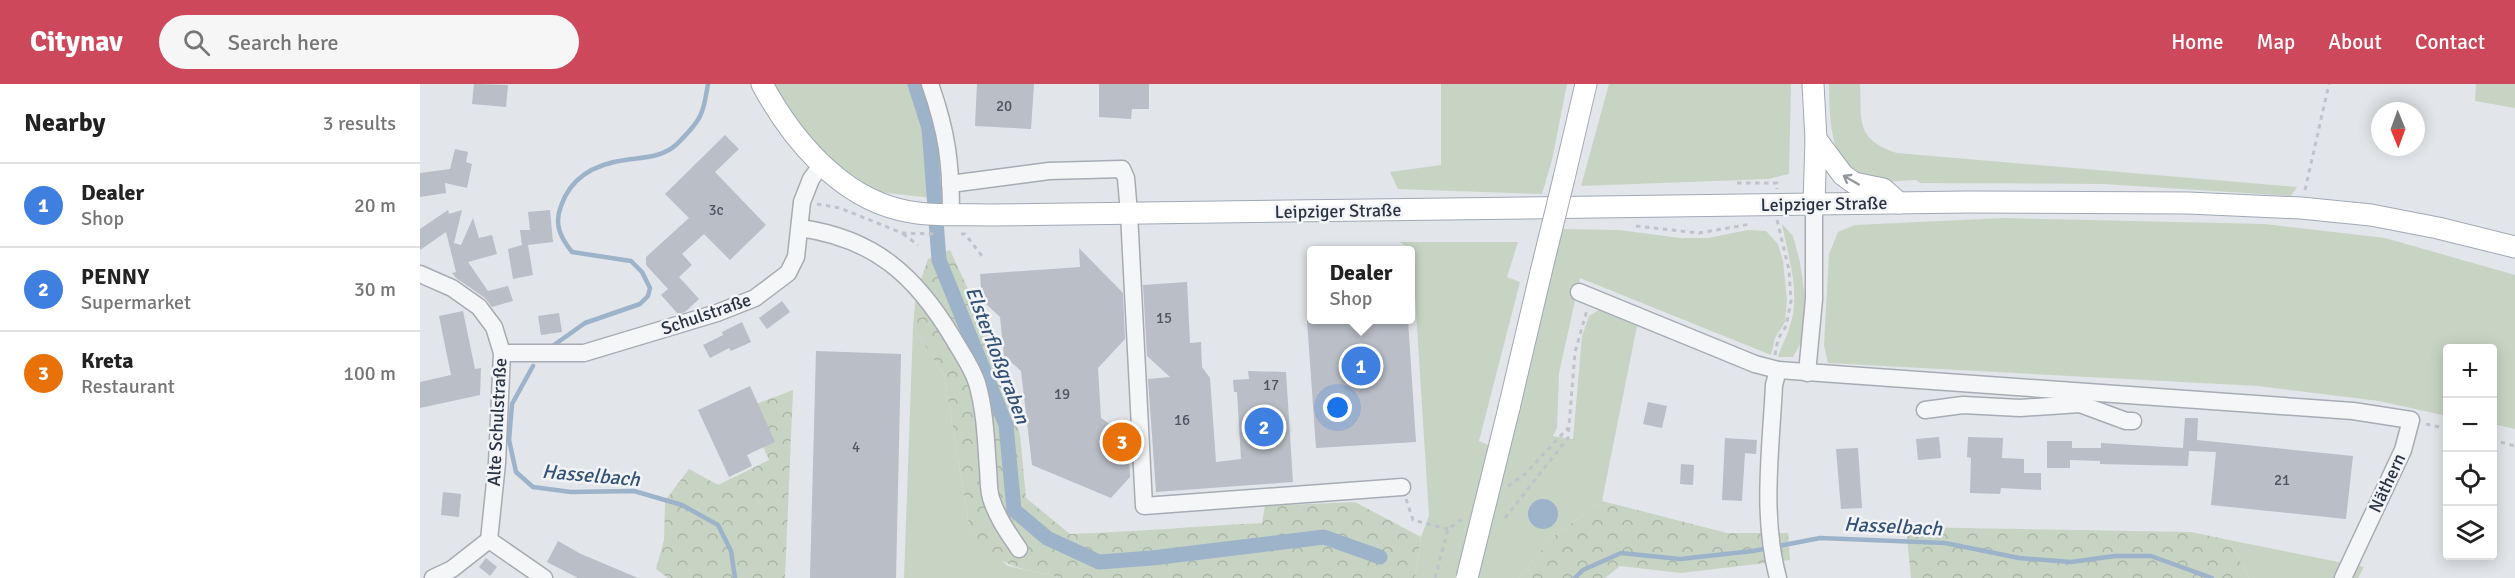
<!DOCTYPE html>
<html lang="en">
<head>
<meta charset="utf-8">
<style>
  :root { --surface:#fff; --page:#f6f6f6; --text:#222; --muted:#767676; --line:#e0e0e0; --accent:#ce485b }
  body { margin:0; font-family:Signika,sans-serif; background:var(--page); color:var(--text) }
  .controls { position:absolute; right:18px; bottom:18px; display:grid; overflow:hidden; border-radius:6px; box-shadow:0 3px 15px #0003 }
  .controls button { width:54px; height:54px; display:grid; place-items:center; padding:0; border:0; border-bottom:2px solid var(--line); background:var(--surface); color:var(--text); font:30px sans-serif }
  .compass { position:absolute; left:1951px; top:18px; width:54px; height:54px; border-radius:50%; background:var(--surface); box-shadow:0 3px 15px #0003; rotate:179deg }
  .you { position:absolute; left:918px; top:324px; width:21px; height:21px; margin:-15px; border:4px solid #fff; border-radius:50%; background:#1a73e8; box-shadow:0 0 0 9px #1a73e833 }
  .badge { display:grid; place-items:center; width:39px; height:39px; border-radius:50%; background:var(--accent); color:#fff; font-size:20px; font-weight:700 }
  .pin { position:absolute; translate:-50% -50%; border:3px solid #fff; box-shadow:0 2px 6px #0006 }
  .popup { position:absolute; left:887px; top:162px; width:108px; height:78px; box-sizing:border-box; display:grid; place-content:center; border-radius:6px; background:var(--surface); filter:drop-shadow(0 2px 4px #0005); font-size:20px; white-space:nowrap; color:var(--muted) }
  .popup b { font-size:22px; color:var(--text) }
  .popup::after { content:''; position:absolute; left:50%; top:100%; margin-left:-12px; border:12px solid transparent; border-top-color:var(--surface) }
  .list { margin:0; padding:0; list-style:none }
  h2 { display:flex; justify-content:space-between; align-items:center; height:78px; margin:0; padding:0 24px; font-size:26px }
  h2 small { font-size:20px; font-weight:400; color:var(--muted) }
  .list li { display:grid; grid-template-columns:39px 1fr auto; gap:18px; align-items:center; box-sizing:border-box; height:84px; padding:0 24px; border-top:2px solid var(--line) }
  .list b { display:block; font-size:22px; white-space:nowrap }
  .list p { margin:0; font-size:20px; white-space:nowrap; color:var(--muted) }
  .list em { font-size:20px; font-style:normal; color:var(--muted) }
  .icon { flex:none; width:33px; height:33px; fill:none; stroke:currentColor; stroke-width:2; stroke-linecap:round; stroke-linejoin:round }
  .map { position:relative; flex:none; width:2095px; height:494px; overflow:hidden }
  header { display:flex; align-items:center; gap:36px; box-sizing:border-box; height:84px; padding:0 30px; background:var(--accent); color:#fff }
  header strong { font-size:28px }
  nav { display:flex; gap:33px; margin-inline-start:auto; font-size:21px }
  .search { width:420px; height:54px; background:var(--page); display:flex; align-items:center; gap:15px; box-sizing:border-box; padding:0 21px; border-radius:33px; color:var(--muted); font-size:22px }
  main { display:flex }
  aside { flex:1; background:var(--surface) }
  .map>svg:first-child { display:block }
  .green { fill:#c7d4c3 }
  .forest { fill:url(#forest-crowns) }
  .water { fill:#9db3ca }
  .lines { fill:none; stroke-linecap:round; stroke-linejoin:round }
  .stream { stroke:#9db3ca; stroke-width:4.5 }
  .canal { stroke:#9db3ca; stroke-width:15 }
  .building { fill:#b9bec7 }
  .minor-casing { stroke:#a7acb4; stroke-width:19 }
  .major-casing { stroke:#a1a9b6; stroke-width:23 }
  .path { stroke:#c0c3c9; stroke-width:3; stroke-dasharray:4.5 4.5; stroke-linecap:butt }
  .minor { stroke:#f5f6f8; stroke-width:16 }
  .major { stroke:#fff; stroke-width:21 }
  .major-bridge-casing { stroke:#a1a9b6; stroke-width:23; stroke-linecap:butt }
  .major-bridge { stroke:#fff; stroke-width:21 }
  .oneway { stroke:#9499a0 }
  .labels { text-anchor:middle; stroke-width:5; stroke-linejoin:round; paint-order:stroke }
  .number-label { font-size:15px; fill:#4e5663 }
  .street-label { font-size:18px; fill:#2a3342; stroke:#f2f4f8 }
  .water-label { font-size:20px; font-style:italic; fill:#345176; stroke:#f2f4f8 }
</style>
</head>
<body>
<header>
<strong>Citynav</strong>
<div class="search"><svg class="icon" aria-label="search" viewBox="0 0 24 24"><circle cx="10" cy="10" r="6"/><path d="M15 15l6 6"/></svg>Search here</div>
<nav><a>Home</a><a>Map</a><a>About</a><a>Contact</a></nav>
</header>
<main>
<aside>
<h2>Nearby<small>3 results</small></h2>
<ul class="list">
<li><span class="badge" style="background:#3f7fe0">1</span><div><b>Dealer</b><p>Shop</p></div><em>20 m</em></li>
<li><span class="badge" style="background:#3f7fe0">2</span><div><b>PENNY</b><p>Supermarket</p></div><em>30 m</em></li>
<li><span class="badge" style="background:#e8710a">3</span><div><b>Kreta</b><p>Restaurant</p></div><em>100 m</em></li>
</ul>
</aside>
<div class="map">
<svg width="2095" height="494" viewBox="0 0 2095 494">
  <defs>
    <pattern id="forest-crowns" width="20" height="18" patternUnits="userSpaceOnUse" patternTransform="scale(1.5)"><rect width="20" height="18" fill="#c7d4c3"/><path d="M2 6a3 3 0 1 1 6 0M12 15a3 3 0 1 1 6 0" fill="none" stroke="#abb6a9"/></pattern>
  </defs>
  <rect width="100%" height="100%" fill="#e2e5ea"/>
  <!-- green -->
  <g class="green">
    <path d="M354 0H500C520 44 520 68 521 115L458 108 422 84 387 52Z"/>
    <path d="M1021 0H1147L1132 76 1122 110 978 105 970 88 1021 81Z"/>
    <path d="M1189 0H1371L1369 90 1348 95 1161 102Z"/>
    <path d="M1409 0H1440C1442 38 1435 55 1477 69L1877 103 1871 112 1684 100 1500 99 1496 96C1481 96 1463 100 1449 96 1408 83 1410 34 1409 0Z"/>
    <path d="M2056 0H2095V24L2055 17Z"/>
    <path d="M1584 134 1845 140 1965 154 2095 191V345L2073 340 2072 264H2028L2027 332 1959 317 1838 302 1408 279 1404 261 1409 170 1418 148 1435 141Z"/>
    <path d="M1362 140 1373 152 1380 178 1386 221 1383 255 1373 273H1358C1361 262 1367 253 1370 242 1381 208 1368 173 1362 140Z"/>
    <path d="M1142 145 1199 146 1260 154H1288L1328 146 1346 147 1358 160 1363 177 1367 215 1365 238 1355 254 1351 271 1160 194 1139 289 1137 344 1133 352 1153 355 1162 252 1169 232 1179 226 1217 242 1182 417 1134 452 1098 494H995L1001 453 1009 432 992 165 979 158H1098L1087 193 1100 198 1059 357 1087 369Z"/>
    <path d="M493 243 524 291 550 447 588 482 643 494H484Z"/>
    <path d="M1809 456 1944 483 1938 494H1829Z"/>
  </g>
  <!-- forest -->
  <g class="forest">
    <path d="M530 166 579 272 600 351 606 414 650 450C714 448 778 442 842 439L845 422 935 418 1001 453 995 494H643C598 484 581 485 550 447L524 291 493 243 496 210 508 175Z"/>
    <path d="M373 306 365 494H248L236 485 244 456 245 417 269 385 298 401 349 376 326 324Z"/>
    <path d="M1182 417 1307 449H1368L1370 476 1261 489 1200 482 1185 494H1098L1134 452Z"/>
    <path d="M1486 443 1771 448 1809 456 1829 494H1491Z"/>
  </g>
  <!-- water -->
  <circle class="water" cx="1123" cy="430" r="15"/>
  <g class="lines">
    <!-- stream -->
    <g class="stream">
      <path d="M134 261 165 239 220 220 228 212 230 204 222 188 211 177 152 168C140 153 134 140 141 122 151 93 175 80 205 76 223 73 242 74 257 60 264 53 276 41 280 32 285 23 286 10 288 0"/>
      <path d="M113 282 92 320 89 356 96 388 113 403 151 408 214 407 262 421 298 441 311 467 315 494"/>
      <path d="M1155 494 1163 486 1201 469 1260 475 1333 467 1400 454 1525 459 1599 474 1651 478 1695 472H1731L1792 494"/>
    </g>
    <!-- canal -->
    <path class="canal" d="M495 0 509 44 519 176 586 341 594 426 627 454 679 478 732 474 904 453 960 473"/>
  </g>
  <!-- building -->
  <g class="building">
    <path d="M54 0 88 1 86 23 52 20Z"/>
    <path d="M557 0H614L611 45 555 42Z"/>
    <path d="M679 0H729V25H712L711 35 679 33Z"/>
    <path d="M305 51 319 65 295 88 346 141 310 176 284 150 262 170 272 181 259 193 279 215 265 228 258 230 241 211 248 205 226 181V173L269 134 245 110Z"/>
    <path d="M35 65 48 68 46 78 52 80 47 104 25 99 26 109 0 113V89L30 85Z"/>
    <path d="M28 126 29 130 42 126 34 159 41 161 53 134 59 154 72 151 77 170 48 178 68 207 88 202 93 217 72 223 65 214 36 194 32 189 36 188 26 148 0 166V145Z"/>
    <path d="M130 126 133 158 108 161 113 191 93 195 88 165 102 161 100 146H110L108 128Z"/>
    <path d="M659 164 703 209 705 255 678 284 681 334 708 352 710 393 691 414 612 381 601 287 584 272 580 233 562 216 560 190 660 183Z"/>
    <path d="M767 198 770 259 781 258 782 283 790 294 796 378 821 375 817 308H814L813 296 829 295 828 287 866 288 873 398 736 408 728 295 750 293 727 272 723 201Z"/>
    <path d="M362 217 370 228 347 245 339 234Z"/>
    <path d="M43 227 55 285 61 284 60 311 0 324V298L31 291 19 232Z"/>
    <path d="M139 229 142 248 121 251 118 232Z"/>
    <path d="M887 236H988L996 358 896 364Z"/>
    <path d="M322 238 331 258 311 267 309 264 290 274 283 261 303 251 302 248Z"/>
    <path d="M396 267 481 270 476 494H390Z"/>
    <path d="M330 302 355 358 327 371 332 382 309 393 278 326Z"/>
    <path d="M1228 318 1247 322 1242 344 1223 340Z"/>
    <path d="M1765 334H1778L1777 356 1933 372 1926 435 1791 421 1796 368 1769 367 1768 382 1680 380V377L1650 376V384H1627V357H1652V364H1681V359L1763 364Z"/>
    <path d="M1519 353 1521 374 1498 376 1496 355Z"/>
    <path d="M1548 353 1583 354 1582 374 1604 375V389H1621V406L1581 404 1580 410 1550 409 1551 374 1547 373Z"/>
    <path d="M1305 354 1337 356 1336 370 1325 369 1322 417 1302 416Z"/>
    <path d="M1438 364 1442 424 1421 425 1416 365Z"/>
    <path d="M1261 380 1274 381 1273 401 1260 400Z"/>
    <path d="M23 408 41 410 39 433 21 431Z"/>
    <path d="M138 457 161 470 218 494H158L127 478Z"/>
    <path d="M66 474 77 483 70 492 59 483Z"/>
  </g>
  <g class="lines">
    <!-- minor casing -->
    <g class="minor-casing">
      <g id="minor">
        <path d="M510 0C527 48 531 79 531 130"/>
        <path d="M530 100 629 87 702 85 706 94 709 129 724 422 982 403"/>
        <path d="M380 144C454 154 496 192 533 254 541 268 552 283 557 299 565 326 566 357 568 385 569 395 568 408 572 417 578 435 589 450 599 465"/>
        <path d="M0 190 32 204 59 223 74 243 82 269 77 379 69 456 32 485 13 494"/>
        <path d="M1159 208 1335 280 1358 286 1933 327 1991 336 1983 366 1923 494"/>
        <path d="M82 269H164L297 229 335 214 368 189 376 173 382 118 391 95 402 80"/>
        <path d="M1358 286 1354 301C1351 365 1341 431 1358 494"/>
        <path d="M1387 289 1394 215V120"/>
        <path d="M1660 320 1706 337H1713"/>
        <path d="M1505 326 1543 321 1600 324 1660 320 1662 309"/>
        <path d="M69 456 124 494"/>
      </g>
    </g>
    <!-- major casing -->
    <g class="major-casing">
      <g id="major">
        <path d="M342 0C371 54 419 112 481 126 510 133 542 130 572 131L1548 118 1768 119 1881 124 1951 131 2018 144 2095 163"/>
        <path d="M1393 0 1396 55 1394 120"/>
        <path d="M1396 55 1423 91 1434 99 1463 105 1479 119"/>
        <path d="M1144 94 1166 0"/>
        <path d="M1089 324 1121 188"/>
      </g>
    </g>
    <!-- path -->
    <g class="path">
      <path d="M1317 99H1357V105"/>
      <path d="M1885 106 1909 0"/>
      <path d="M397 120 420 124 482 149 514 150"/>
      <path d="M1216 142 1279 149 1331 140"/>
      <path d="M483 150 498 161"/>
      <path d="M541 150H545L562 172"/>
      <path d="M1355 271 1358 255 1366 242 1371 217 1369 186 1357 136"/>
      <path d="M2006 340 2028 345"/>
      <path d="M2072 356 2095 362"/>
      <path d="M1088 402 1105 390 1148 344"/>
      <path d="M986 415 993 436 1028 445"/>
      <path d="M1085 434 1148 354 1155 268 1167 226"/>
      <path d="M1015 494 1028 445 1044 434"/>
    </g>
    <!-- minor -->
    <use href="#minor" class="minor"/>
    <!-- major -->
    <use href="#major" class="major"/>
    <!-- major-bridge casing -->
    <g class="major-bridge-casing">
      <g id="major-bridge">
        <path d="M1121 188 1144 94"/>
        <path d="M1047 494 1089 324"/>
      </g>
    </g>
    <!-- major-bridge -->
    <use href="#major-bridge" class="major-bridge"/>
  </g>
  <!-- one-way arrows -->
  <defs><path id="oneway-shaft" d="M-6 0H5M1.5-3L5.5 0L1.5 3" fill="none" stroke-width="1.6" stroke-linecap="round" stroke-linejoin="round" transform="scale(1.5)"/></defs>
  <use class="oneway" href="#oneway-shaft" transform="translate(1431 96) rotate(-150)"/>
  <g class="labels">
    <!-- number labels -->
    <g class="number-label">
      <text x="584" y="27">20</text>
      <text x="296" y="131">3c</text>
      <text x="744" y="239">15</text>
      <text x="851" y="306">17</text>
      <text x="642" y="315">19</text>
      <text x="762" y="341">16</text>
      <text x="436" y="368">4</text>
      <text x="1862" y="401">21</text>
    </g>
    <!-- street labels -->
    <g class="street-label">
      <text transform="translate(1404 120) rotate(-1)" y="6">Leipziger Straße</text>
      <text transform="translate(918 127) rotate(-1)" y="6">Leipziger Straße</text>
      <text transform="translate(286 230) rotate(-19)" y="6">Schulstraße</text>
      <text transform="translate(77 338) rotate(-87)" y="6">Alte Schulstraße</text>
      <text transform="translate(1967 399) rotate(-65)" y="6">Näthern</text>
    </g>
    <!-- water labels -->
    <g class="water-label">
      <text transform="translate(578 271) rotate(69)" y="7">Elsterfloßgraben</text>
      <text transform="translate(171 391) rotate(5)" y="7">Hasselbach</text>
      <text transform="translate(1473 442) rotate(3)" y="7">Hasselbach</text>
    </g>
  </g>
</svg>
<div class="controls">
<button>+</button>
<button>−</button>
<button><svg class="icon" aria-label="locate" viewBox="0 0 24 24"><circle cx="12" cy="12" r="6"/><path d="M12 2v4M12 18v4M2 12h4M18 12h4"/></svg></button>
<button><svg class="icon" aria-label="layers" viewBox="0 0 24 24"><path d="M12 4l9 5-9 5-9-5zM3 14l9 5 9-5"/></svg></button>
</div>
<svg class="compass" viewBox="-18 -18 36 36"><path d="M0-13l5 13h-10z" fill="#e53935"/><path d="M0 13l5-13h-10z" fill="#767676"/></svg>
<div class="you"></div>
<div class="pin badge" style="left:941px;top:282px;background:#3f7fe0">1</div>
<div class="popup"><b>Dealer</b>Shop</div>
<div class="pin badge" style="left:844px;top:343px;background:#3f7fe0">2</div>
<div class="pin badge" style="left:702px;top:358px;background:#e8710a">3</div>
</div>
</main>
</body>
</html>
